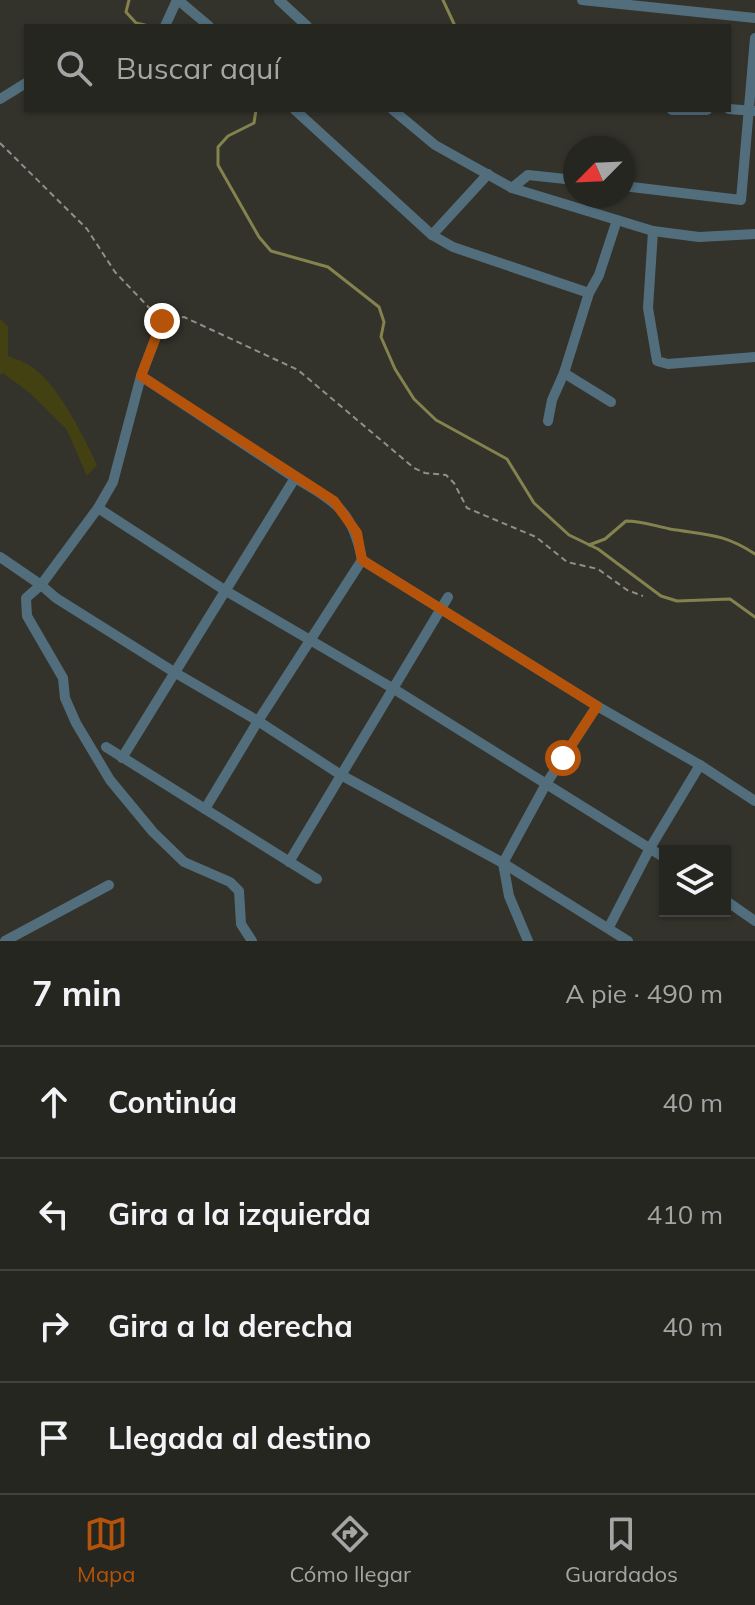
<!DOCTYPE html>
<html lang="es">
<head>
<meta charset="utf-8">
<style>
  :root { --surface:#262620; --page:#32322d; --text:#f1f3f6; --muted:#a4a5a5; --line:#42433e; --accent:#b45309 }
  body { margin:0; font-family:Mulish,sans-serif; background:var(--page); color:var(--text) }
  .controls { position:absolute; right:24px; bottom:24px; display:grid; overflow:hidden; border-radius:0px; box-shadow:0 2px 6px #0004 }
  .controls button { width:72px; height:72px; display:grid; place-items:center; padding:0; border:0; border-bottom:2px solid var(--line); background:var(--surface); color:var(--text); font:40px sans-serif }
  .compass { position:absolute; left:563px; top:136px; width:72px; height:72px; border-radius:50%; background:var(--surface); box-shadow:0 2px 6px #0004; rotate:246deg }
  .stop { position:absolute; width:24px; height:24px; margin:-18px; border:6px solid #b45309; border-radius:50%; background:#fff }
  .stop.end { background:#b45309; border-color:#fff; box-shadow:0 2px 8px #0008 }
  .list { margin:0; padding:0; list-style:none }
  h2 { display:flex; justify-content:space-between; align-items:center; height:104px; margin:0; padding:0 32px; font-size:34px }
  h2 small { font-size:26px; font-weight:400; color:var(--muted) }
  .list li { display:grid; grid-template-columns:52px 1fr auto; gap:24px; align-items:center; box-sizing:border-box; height:112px; padding:0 32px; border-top:2px solid var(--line) }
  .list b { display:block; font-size:30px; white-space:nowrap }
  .list em { font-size:26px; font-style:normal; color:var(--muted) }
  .icon { flex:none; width:44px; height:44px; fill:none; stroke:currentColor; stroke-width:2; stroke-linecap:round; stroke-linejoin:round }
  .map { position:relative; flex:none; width:755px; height:941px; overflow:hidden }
  .search { position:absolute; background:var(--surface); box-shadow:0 2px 6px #0004; left:24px; right:24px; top:24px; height:88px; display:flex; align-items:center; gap:20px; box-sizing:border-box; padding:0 28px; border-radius:0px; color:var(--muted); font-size:30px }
  .sheet { height:552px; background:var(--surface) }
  nav { display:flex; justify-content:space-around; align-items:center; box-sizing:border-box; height:112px; border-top:2px solid var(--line); background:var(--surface); font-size:22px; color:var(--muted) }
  nav a { display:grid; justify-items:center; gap:4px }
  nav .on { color:var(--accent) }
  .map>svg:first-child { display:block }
  .green { fill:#434112 }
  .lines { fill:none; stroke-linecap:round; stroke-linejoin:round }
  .stream { stroke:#84824e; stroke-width:3 }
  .path { stroke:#90908a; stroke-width:2; stroke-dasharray:6 4; stroke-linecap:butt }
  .minor { stroke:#526e7d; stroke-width:10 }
  .route { stroke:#b45309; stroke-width:10 }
</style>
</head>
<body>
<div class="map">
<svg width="755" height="941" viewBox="0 0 755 941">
  <rect width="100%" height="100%" fill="#33332b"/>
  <!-- green -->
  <path class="green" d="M0 319 8 327V356C18 360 28 363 36 370 60 389 84 437 97 465L87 476 67 430 30 393 3 373 0 375Z"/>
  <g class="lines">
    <!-- stream -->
    <g class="stream">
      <path d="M129 0 126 12 136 23 149 26"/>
      <path d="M443 0 455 26"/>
      <path d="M256 110 254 123 228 136 218 147V165L259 237 271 251 328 267 379 307 384 322 381 337 395 369 414 399 436 420 507 459 534 503 569 535 598 549 661 596 677 601 730 599 755 617"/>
      <path d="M589 545 605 539 626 521C642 521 655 526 670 529 706 535 723 533 755 554"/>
    </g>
    <!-- path -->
    <g class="path">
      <path d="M0 143 87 229 115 272 156 315"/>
      <path d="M172 319 184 317 298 370 414 468 425 473 446 475 454 483 467 508 536 537 567 562 598 569 627 590 643 596"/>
    </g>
    <!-- minor -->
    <g class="minor">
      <path d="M178 0 209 26"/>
      <path d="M279 0 307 26"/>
      <path d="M582 0 755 18"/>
      <path d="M165 26 177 0"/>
      <path d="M0 99 26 83"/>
      <path d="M729 109 755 111"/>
      <path d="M295 110 432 235 453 247 589 293"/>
      <path d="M393 110 435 145 512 188 653 231 699 237 755 234"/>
      <path d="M672 110H707"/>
      <path d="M623 186 741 200 755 38"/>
      <path d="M512 188 528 175 575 180"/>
      <path d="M653 231 648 308 657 361 668 364 755 357"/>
      <path d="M432 235 488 174"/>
      <path d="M162 321 141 376 113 482 98 508 41 585 26 598 27 616 63 678 65 698 76 723 110 780 153 832 184 862 230 882 239 891 241 924 252 941"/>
      <path d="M564 373 611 402"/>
      <path d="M548 421 552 400 564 373 589 293 599 275 617 220"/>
      <path d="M98 508 226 591 394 689 665 858"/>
      <path d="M0 557 41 585 56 598 174 672 258 721 341 775 503 863 628 941"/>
      <path d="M362 560 597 706 700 765 755 801"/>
      <path d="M106 747 317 879"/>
      <path d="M122 758 295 478 141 376"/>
      <path d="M205 809 258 721 362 560C353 511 336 502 295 478"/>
      <path d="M289 862 448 597"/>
      <path d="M725 900 755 921"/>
      <path d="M609 927 650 848 700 765"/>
      <path d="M5 941 109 885"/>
      <path d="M528 941 509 896 503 863 546 784 597 706"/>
    </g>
  </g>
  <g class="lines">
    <!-- route -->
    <path class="route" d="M162 321 141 376 334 501 357 533 362 560 597 706 563 758"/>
  </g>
</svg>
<div class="controls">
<button><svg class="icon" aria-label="layers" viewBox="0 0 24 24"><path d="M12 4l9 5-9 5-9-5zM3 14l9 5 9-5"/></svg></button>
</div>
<svg class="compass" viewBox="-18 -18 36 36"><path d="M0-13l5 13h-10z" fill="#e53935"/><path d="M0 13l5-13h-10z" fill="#a4a5a5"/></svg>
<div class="stop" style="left:563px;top:758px"></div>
<div class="stop end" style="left:162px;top:321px"></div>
<div class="search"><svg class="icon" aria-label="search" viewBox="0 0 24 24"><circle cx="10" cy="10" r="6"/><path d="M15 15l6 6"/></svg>Buscar aquí</div>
</div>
<section class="sheet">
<h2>7 min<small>A pie · 490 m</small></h2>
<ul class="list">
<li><svg class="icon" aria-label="ahead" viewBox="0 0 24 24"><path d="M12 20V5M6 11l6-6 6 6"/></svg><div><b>Continúa</b></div><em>40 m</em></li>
<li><svg class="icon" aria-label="left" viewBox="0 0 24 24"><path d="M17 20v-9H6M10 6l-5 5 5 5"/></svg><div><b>Gira a la izquierda</b></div><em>410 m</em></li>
<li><svg class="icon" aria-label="right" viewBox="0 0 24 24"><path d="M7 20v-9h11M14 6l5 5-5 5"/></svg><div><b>Gira a la derecha</b></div><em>40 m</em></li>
<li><svg class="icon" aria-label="arrive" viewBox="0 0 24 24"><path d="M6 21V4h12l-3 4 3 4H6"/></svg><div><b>Llegada al destino</b></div></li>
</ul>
</section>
<nav>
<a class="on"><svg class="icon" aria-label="map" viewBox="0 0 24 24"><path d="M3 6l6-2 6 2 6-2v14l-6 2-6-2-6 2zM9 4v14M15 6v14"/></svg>Mapa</a>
<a><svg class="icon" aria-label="directions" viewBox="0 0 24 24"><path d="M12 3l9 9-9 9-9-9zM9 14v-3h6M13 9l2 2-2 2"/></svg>Cómo llegar</a>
<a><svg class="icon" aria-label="saved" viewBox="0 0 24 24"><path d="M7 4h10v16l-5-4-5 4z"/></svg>Guardados</a>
</nav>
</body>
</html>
